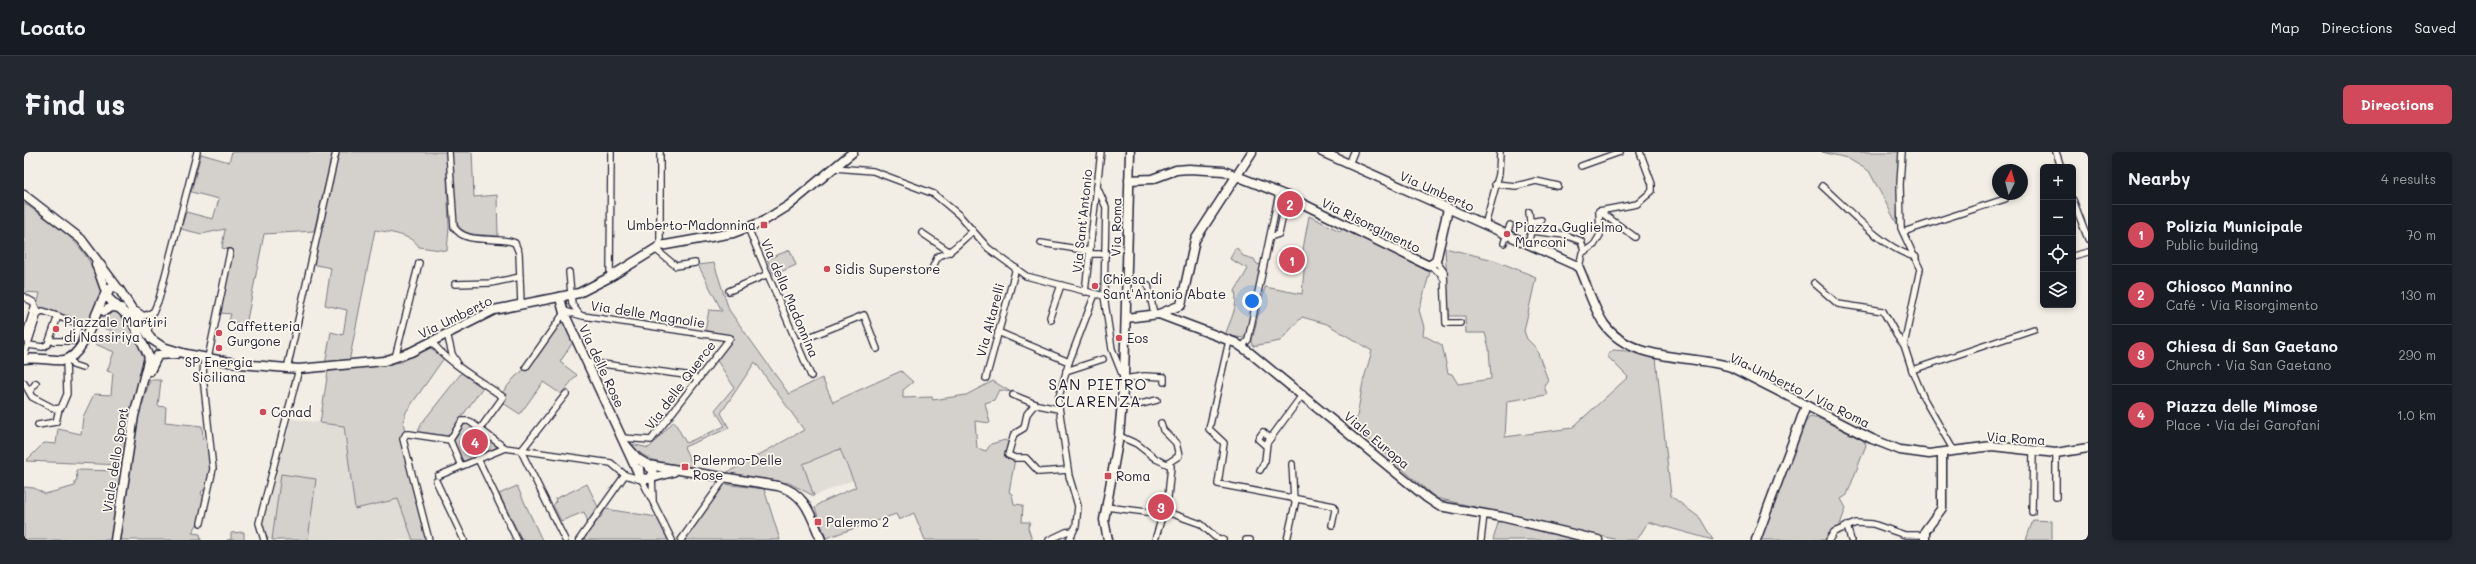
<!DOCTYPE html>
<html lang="en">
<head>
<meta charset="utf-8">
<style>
  :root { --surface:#171b24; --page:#242831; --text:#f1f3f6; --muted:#9ea1a6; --line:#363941; --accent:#d1495b }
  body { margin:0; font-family:Mali,sans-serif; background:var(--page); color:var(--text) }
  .controls { position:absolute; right:12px; top:12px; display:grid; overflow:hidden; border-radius:6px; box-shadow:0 2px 6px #0003 }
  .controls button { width:36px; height:36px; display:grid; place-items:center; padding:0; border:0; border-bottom:1px solid var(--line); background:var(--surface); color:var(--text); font:20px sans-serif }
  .compass { position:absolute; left:1968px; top:12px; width:36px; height:36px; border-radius:50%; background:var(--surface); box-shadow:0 2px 6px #0003; rotate:6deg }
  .you { position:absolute; left:1228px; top:149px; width:14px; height:14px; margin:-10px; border:3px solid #fff; border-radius:50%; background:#1a73e8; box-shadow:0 0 0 6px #1a73e833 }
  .badge { display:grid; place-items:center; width:26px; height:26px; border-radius:50%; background:var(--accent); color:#fff; font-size:13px; font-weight:700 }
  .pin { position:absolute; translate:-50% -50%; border:2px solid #fff; box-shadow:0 1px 4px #0006 }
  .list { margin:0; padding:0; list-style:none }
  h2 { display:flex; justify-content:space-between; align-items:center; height:52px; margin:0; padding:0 16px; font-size:17px }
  h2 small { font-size:13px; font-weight:400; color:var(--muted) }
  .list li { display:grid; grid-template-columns:26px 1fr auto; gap:12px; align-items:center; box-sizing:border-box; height:60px; padding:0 16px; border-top:1px solid var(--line) }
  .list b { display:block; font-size:15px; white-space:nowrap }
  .list p { margin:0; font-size:13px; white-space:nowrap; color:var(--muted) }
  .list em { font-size:13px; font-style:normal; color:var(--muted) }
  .icon { flex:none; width:22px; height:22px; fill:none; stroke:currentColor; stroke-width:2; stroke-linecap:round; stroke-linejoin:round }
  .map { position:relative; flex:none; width:2064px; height:388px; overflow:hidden; border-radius:6px }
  header { display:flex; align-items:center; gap:24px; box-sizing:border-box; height:56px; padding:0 20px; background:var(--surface); border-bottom:1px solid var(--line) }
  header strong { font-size:19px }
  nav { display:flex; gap:22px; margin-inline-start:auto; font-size:14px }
  .intro { display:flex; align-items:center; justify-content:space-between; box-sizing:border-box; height:96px; padding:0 24px }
  h1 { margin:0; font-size:28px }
  .button { padding:10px 18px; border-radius:6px; background:var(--accent); color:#fff; font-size:14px; font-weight:700 }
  main { display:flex; gap:24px; padding:0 24px }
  aside { flex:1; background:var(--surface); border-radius:6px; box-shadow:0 2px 6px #0003 }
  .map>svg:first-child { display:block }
  .built { fill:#e0dcd6 }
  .green { fill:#d4d1cc; stroke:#7b7a84 }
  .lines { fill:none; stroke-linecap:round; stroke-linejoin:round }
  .street-casing { stroke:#22223b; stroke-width:8 }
  .secondary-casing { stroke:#22223b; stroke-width:11 }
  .street { stroke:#fbf7ec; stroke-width:5.5 }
  .secondary { stroke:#fbf7ec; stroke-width:8 }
  .poi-dot { fill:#d1495b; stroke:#fbf7ec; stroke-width:1.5 }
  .labels { text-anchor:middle; stroke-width:3.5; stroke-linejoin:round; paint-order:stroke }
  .street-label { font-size:13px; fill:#22223b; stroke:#fbf7ec }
  .poi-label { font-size:13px; fill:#22223b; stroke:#fbf7ec; text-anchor:start }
  .quarter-label { font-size:15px; letter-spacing:1px; fill:#22223b; stroke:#fbf7ec }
</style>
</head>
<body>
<header>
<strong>Locato</strong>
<nav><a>Map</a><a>Directions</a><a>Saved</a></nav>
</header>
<div class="intro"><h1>Find us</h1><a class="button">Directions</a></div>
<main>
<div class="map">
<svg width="2064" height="388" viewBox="0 0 2064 388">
  <rect width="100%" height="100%" fill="#f2eee5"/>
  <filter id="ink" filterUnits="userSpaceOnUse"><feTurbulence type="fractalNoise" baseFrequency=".025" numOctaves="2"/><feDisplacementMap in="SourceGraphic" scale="8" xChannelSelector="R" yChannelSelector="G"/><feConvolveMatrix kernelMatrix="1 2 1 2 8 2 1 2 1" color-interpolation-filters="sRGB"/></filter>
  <g filter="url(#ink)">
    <!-- built -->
    <g class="built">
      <path d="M267 267 320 274 331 357 374 347 389 388H243L238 376Z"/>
      <path d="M816 297 829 328 790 344 778 312Z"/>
    </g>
    <!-- green -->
    <g class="green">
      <path d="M208 0H309L290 79 240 82 222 173 205 169 207 162 196 161 208 98 198 96 201 77 178 82 157 77 162 60 189 67 195 47 167 40 177 2 205 10Z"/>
      <path d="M314 0H422L425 75 423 99 395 95C389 83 364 80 351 78L325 210 301 212 307 180 319 183 323 158 301 153 307 116 288 112Z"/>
      <path d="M428 0H448L450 45 473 43 474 84C459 82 438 86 432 69Z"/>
      <path d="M1798 0H1875L1873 72 1845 19 1823 6Z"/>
      <path d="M0 51C40 80 63 90 78 140L65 172 13 154 16 141 0 140Z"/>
      <path d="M1285 64 1316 79 1320 77 1406 120 1395 158 1400 175 1399 183 1418 193 1424 221 1428 222 1434 232 1467 227 1465 196 1461 181H1442L1441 164H1425L1421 96 1470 108 1512 125 1500 179 1503 187 1512 196 1524 228 1520 233 1523 243 1483 249 1481 285 1548 276 1604 225 1583 204 1589 198 1604 199 1632 206 1647 344 1676 366 1689 388 1624 370 1613 388H1594L1412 346 1331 276 1339 230 1348 199 1303 172 1278 165 1256 189 1229 194 1228 188 1241 135 1278 142 1281 107 1279 97Z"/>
      <path d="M1211 96 1214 97 1219 104 1230 107 1233 112 1237 113 1222 183 1219 186 1201 183C1206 169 1215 153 1211 139L1224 117 1206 107Z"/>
      <path d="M766 98 772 113 750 123 743 107Z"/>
      <path d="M690 111 705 158 765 242 798 226 809 250 877 219 889 230 879 238V246L908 245 909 248 942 243 969 229 987 240 975 238 970 248 961 251 966 271 951 269 953 296 962 299 967 292 981 288 984 290 980 305 991 307 985 340 988 342 990 352 999 353 998 370H1006L1004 376 1008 388H901L890 361 875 368 872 362 802 386 791 356 796 351 832 335 816 297 779 312 790 344 765 331 702 321 780 278 731 210 697 261 705 276 660 295 670 316C646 312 623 312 607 292L625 296 650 269 662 291 701 274 691 258 710 235 692 207 710 184 681 179 685 158 698 159 674 113Z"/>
      <path d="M86 158 99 160 118 193 122 210 107 254 98 313 2 309 20 291 32 292 34 277 57 282 59 265 70 242 87 243 89 221 83 219 90 200 71 192 89 179 71 174 76 166Z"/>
      <path d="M537 170 540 171 549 190 536 210 553 223 537 242 519 230 496 262 479 251 478 241 491 225 502 216Z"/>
      <path d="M403 195 407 196 420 206 382 260 379 270 381 279 377 285 403 388H389L374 347 331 357 320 274 296 271 304 219 378 210Z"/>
      <path d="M439 219 459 235 424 284 394 280 397 272Z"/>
      <path d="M126 228H137L134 254 142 255 141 270 178 274 179 287 184 289 187 319 182 337 178 339 177 342 180 345 174 371 168 381 176 382 177 388H96L114 266Z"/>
      <path d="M1786 265 1796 267 1839 288 1842 293 1823 343 1817 347 1822 356 1815 375 1807 380 1802 388H1736L1778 274Z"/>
      <path d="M444 272 472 293V296L441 309 438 308 430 289 440 273Z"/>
      <path d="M52 318 97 319 87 388H0V335L10 336 21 342 51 334V329L53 328Z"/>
      <path d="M257 322 292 327 284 388H248Z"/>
      <path d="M563 332 575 357 564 370 560 360 537 369 529 353 532 350 531 347Z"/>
      <path d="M700 332 740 337 756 388H660Z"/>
      <path d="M493 334 516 384 518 388H498L475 342Z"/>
      <path d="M581 357 633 365 644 388H558L579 362Z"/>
      <path d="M1475 368 1554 388H1469Z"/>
      <path d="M2009 368 2028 369V388H2002Z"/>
      <path d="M220 380V388H203H207V381Z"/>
    </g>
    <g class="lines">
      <!-- street casing -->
      <g class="street-casing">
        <g id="street">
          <path d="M425 0 430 75C442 94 472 83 491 91L495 101 497 152"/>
          <path d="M636 0V94"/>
          <path d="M1878 0 1876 32 1877 76 1896 117 1880 193 1888 218 1900 247 1930 299"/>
          <path d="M2032 0 2037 15"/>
          <path d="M1325 12 1330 0"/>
          <path d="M1557 14 1596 0"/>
          <path d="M811 16 849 19 910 42 935 63 964 96 1002 124 1080 144"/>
          <path d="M1471 32 1492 34 1512 29 1534 34"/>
          <path d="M1798 34C1823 56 1860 98 1892 105"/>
          <path d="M1073 35 1082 55 1080 144 1088 197 1100 227 1120 224 1140 225V230"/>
          <path d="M2049 48 2064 87"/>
          <path d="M1575 59 1611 85"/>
          <path d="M1505 60 1507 79"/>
          <path d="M1506 70 1517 68"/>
          <path d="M1461 73 1475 22 1476 0"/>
          <path d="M724 76 787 224"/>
          <path d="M1879 80 1981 47"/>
          <path d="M898 81 926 100"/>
          <path d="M1246 85 1255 82 1263 44"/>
          <path d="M1017 91 1065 99"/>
          <path d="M1480 91 1486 73"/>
          <path d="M1504 93 1507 79 1541 83 1557 89 1560 98"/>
          <path d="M631 97 652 114 671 111"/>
          <path d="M1065 102H1082"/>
          <path d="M2049 104 2064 100"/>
          <path d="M1412 109 1420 120 1422 171H1436"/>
          <path d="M1405 114 1416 121 1419 126"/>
          <path d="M1555 116 1558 101 1570 93 1576 83 1575 59 1613 52 1628 39V32L1616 0"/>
          <path d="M908 117 914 104C927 102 939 87 949 79"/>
          <path d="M545 120 548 152 556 163"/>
          <path d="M586 125 587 0"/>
          <path d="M1790 131 1814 152 1859 159 1873 184 1880 193"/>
          <path d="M431 132 467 131 496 125"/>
          <path d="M1124 133 1130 162"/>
          <path d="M705 139 744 122"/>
          <path d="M1061 140 1077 0"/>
          <path d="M0 145 9 150 14 161 0 204"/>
          <path d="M10 156 2 182 4 193 19 195 24 192 34 164"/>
          <path d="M113 159 120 164 129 160"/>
          <path d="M540 159 559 164 706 186 627 288 598 286"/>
          <path d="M14 161 19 159 55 172 50 189H26"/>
          <path d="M1027 168 1026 165 1037 133"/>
          <path d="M124 180 125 170 135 147 173 0"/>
          <path d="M974 180 1045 210"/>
          <path d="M423 181 428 202 433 210"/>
          <path d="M408 189C417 206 461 232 479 245L456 277"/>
          <path d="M1205 189 1185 277 1200 291 1194 332 1310 354 1311 358 1308 373"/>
          <path d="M773 190 840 163 853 197"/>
          <path d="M1218 195 1224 188 1255 41"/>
          <path d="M46 206 49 213 58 216"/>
          <path d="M184 206 206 100"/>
          <path d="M371 206 395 111"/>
          <path d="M563 210 669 224 674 228"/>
          <path d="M502 215 540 161"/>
          <path d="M263 217 312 0"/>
          <path d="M1888 218 2010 177"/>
          <path d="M1042 219 1079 207"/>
          <path d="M962 226 992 116"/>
          <path d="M0 231 8 245 31 257 37 256 43 242 42 207"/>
          <path d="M6 239 12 231"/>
          <path d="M989 243 1014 253 1034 257"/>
          <path d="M1099 249 1113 253 1133 248"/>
          <path d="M1011 252 1003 262 1000 276 990 282 984 303 991 306H1002L1015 320 1044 318"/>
          <path d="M1137 271 1139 278 1152 291 1155 304 1144 311"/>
          <path d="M14 273 32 270 35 257"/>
          <path d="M1095 284 1113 292 1132 307 1147 314 1144 345 1131 388"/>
          <path d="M1242 294 1234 287 1239 280 1246 286"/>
          <path d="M481 296 587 311 601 323 618 328"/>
          <path d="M454 307 493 388"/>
          <path d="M1268 312 1270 348"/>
          <path d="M1236 318 1241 309 1243 291 1279 242"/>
          <path d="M628 323 629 348"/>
          <path d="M414 324 481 296 445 269H438L426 288 437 314"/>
          <path d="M617 326 648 388"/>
          <path d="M412 329 440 388"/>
          <path d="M2032 345V301"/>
          <path d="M1082 355 1139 362"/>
          <path d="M1140 359 1177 372 1191 385 1199 388"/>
          <path d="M2008 360 2009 299"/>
          <path d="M177 371 189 317 179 225 180 205"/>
          <path d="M1823 374 1827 388"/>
          <path d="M240 388 235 371 275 217"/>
          <path d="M405 388 379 287 382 282H385L426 288"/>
          <path d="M541 388 497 299 542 242"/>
          <path d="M555 388 601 323"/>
          <path d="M657 388 701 326"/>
          <path d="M1025 388 1042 380 1049 379"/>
          <path d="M1045 388 1052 374 1054 354 1045 324 1034 248 1045 210 1071 142"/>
          <path d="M1222 388H1226"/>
          <path d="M1263 388 1272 348"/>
          <path d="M1457 388 1460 362"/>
          <path d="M1805 388 1810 380 1832 371 1849 372 1881 383H1900"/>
        </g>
      </g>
      <!-- secondary casing -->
      <g class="secondary-casing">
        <g id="secondary">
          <path d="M1298 0 1551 113 1555 116C1563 134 1569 155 1580 172 1608 211 1666 202 1707 215L1848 287 1876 298 1905 302 1968 294 2032 301 2064 296"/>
          <path d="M1105 28 1128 27 1152 18 1165 17 1200 19 1263 44 1405 114 1412 109 1424 57"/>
          <path d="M0 43 57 87 93 135"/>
          <path d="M72 112 83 143"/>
          <path d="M536 146 540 161 614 321"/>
          <path d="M80 159 88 155 97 156"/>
          <path d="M1135 162 1212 191 1225 200 1403 346 1415 354 1478 365 1574 388"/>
          <path d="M1102 166 1135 162 1157 153 1171 88 1228 0"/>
          <path d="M0 207C13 205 27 209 40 208 62 204 72 155 83 139"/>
          <path d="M126 219 134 203 152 202"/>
          <path d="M601 292 614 307 624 313 754 334C782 341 787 364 797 388"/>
          <path d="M615 317 616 326 624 327 629 321 624 313"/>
          <path d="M624 327 649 320"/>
          <path d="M91 388 110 264 125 205 107 167 83 145 85 136 90 135 95 137 127 187 139 195 162 202 216 212 275 217 360 209 387 200 470 158 555 141 586 125 636 94 709 81 738 70 764 54 829 0"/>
          <path d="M1084 388 1080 368 1095 284 1100 227 1106 0"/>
          <path d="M1732 388 1782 254"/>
          <path d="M1901 388V379L1918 356V301"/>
        </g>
      </g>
      <!-- street -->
      <use href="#street" class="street"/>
      <!-- secondary -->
      <use href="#secondary" class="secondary"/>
    </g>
  </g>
  <!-- markers -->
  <g class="poi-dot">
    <rect x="736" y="69" width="8" height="8" rx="2"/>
    <circle cx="1483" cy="82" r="4"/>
    <circle cx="803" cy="117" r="4"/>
    <circle cx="1071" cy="134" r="4"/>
    <circle cx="32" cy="177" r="4"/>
    <circle cx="195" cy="181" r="4"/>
    <circle cx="1095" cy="186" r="4"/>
    <circle cx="195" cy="196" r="4"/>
    <circle cx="239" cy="260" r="4"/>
    <rect x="657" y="311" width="8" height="8" rx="2"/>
    <rect x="1080" y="320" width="8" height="8" rx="2"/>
    <rect x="790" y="366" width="8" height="8" rx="2"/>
  </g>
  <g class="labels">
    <!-- street labels -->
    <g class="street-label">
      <text transform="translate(1413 39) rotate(24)" y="5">Via Umberto</text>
      <text transform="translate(1058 69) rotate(-84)" y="5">Via Sant'Antonio</text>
      <text transform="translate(1347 73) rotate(26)" y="5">Via Risorgimento</text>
      <text transform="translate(1092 75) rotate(-89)" y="5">Via Roma</text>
      <text transform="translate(766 146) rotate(67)" y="5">Via della Madonnina</text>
      <text transform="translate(624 162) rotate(9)" y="5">Via delle Magnolie</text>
      <text transform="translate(431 165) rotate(-26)" y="5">Via Umberto</text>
      <text transform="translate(966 168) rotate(-75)" y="5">Via Altarelli</text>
      <text transform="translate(578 214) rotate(65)" y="5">Via delle Rose</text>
      <text transform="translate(656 233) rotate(-53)" y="5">Via delle Querce</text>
      <text transform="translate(1776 238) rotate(26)" y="5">Via Umberto / Via Roma</text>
      <text transform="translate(1992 286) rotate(4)" y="5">Via Roma</text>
      <text transform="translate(1353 288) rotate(40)" y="5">Viale Europa</text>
      <text transform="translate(91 308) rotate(-81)" y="5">Viale dello Sport</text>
    </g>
    <!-- poi labels -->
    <g class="poi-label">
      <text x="732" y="78" text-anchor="end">Umberto-Madonnina</text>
      <text x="1491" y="80">Piazza Guglielmo<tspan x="1491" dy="15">Marconi</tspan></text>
      <text x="811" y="122">Sidis Superstore</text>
      <text x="1079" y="132">Chiesa di<tspan x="1079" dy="15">Sant'Antonio Abate</tspan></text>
      <text x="40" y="175">Piazzale Martiri<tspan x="40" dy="15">di Nassiriya</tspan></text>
      <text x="203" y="179">Caffetteria<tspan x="203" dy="15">Gurgone</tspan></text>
      <text x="1103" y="191">Eos</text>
      <text x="195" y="215" text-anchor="middle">SP Energia<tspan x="195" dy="15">Siciliana</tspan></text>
      <text x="247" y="265">Conad</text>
      <text x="669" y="313">Palermo-Delle<tspan x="669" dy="15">Rose</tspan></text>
      <text x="1092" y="329">Roma</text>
      <text x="802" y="375">Palermo 2</text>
    </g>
    <!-- quarter labels -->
    <g class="quarter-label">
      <text x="1074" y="238">SAN PIETRO<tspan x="1074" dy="17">CLARENZA</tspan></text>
    </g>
  </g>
</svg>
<div class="controls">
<button>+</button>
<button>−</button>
<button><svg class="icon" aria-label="locate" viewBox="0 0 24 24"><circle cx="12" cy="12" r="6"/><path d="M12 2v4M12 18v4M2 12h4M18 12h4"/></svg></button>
<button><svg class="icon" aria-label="layers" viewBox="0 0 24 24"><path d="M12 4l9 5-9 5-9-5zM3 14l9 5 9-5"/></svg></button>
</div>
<svg class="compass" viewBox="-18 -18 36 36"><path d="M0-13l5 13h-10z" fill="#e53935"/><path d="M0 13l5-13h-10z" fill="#9ea1a6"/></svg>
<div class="you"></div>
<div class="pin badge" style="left:1268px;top:108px">1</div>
<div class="pin badge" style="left:1266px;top:52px">2</div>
<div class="pin badge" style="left:1137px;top:355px">3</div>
<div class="pin badge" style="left:451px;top:290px">4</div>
</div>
<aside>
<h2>Nearby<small>4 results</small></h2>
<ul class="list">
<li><span class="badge">1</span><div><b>Polizia Municipale</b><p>Public building</p></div><em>70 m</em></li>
<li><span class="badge">2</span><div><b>Chiosco Mannino</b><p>Café · Via Risorgimento</p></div><em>130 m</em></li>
<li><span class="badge">3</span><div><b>Chiesa di San Gaetano</b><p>Church · Via San Gaetano</p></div><em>290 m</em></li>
<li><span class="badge">4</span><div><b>Piazza delle Mimose</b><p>Place · Via dei Garofani</p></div><em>1.0 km</em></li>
</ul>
</aside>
</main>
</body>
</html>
